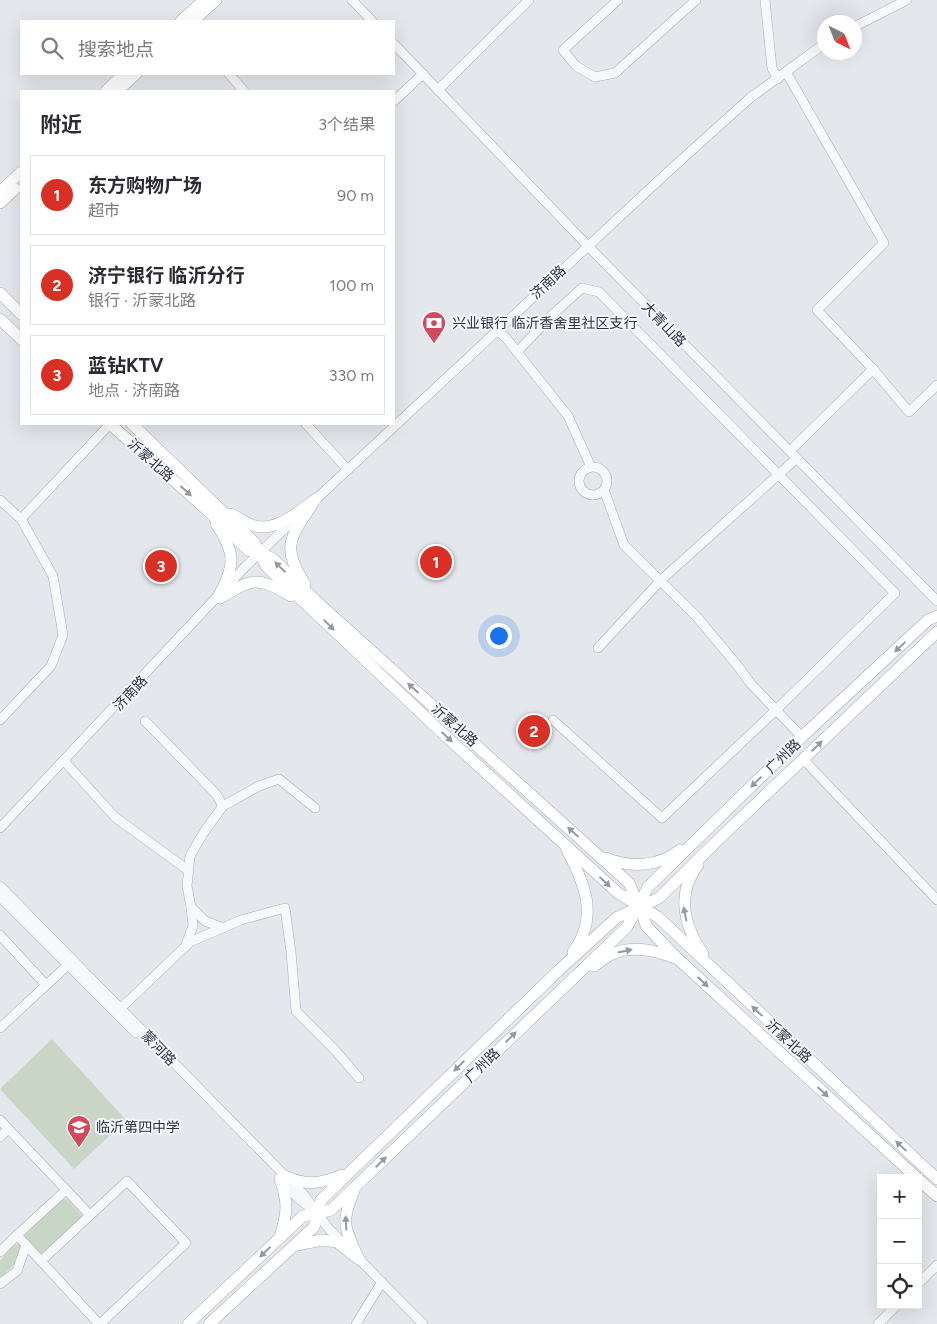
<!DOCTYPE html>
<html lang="zh">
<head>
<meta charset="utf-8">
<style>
  :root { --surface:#fff; --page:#f2f2f3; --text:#2b2b33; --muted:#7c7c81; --line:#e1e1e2; --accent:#d93025 }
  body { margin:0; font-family:Figtree,"Noto Sans SC",sans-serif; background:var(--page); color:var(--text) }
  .controls { position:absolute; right:15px; bottom:15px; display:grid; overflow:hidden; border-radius:0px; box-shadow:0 5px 20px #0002 }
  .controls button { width:45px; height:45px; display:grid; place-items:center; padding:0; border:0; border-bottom:1px solid var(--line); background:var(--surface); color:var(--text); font:25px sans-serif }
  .compass { position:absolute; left:817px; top:15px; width:45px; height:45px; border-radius:50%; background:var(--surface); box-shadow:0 5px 20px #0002; rotate:137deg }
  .you { position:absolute; left:498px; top:635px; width:18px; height:18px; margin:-12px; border:4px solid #fff; border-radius:50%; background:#1a73e8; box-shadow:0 0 0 8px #1a73e833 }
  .badge { display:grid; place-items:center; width:32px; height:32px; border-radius:50%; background:var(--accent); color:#fff; font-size:16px; font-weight:700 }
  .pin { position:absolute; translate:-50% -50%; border:2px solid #fff; box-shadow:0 1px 5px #0006 }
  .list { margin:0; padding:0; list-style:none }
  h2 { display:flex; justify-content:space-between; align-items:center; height:65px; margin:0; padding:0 20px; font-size:21px }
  h2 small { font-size:16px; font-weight:400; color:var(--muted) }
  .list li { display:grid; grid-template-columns:32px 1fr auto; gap:15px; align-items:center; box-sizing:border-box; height:80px; margin:0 10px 10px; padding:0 10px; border:1px solid var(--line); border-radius:0px }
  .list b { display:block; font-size:19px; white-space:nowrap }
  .list p { margin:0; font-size:16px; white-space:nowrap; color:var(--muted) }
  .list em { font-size:16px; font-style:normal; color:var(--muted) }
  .icon { flex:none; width:28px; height:28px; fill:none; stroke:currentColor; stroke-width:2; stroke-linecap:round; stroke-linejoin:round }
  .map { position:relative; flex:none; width:937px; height:1324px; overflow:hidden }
  .search { position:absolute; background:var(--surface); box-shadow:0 5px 20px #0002; left:20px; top:20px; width:375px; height:55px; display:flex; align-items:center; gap:12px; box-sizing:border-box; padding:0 18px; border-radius:0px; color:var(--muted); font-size:19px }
  .panel { position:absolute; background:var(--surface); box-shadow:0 5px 20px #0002; left:20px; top:90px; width:375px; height:335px; border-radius:0px }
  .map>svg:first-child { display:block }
  .green { fill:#c9d6c5 }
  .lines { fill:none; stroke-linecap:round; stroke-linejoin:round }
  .minor-casing { stroke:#a9aeb7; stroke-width:10 }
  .major-casing { stroke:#a3abb8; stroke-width:12 }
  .minor { stroke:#f7f8fa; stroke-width:9 }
  .major { stroke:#fff; stroke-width:11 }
  .oneway { fill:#959aa2 }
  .labels { text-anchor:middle; stroke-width:4; stroke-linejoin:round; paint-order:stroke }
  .street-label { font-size:14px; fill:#2b3445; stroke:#f4f6f9 }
  .poi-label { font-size:14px; fill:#2b3445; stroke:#f4f6f9; text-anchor:start }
</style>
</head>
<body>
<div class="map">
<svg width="937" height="1324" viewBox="0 0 937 1324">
  <rect width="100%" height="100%" fill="#e4e7ec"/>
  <!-- green -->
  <g class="green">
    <path d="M52 1039 126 1120 74 1169 0 1089Z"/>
    <path d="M67 1199 82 1215V1218L43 1254H39L25 1239V1235L61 1200Z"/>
    <path d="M18 1244 22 1247 16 1263 0 1278V1261L12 1247Z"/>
  </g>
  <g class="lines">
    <!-- minor casing -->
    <g class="minor-casing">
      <g id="minor">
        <path d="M352 0 372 21"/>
        <path d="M618 0 563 50 576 66 595 77 615 73 696 0"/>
        <path d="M765 0 772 68 778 79"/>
        <path d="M854 27 907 0"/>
        <path d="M394 44 587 245 937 601"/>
        <path d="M786 72 884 243 817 310 873 369 909 412 937 385"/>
        <path d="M229 74 244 91"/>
        <path d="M438 90 529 0"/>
        <path d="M394 101 423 74"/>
        <path d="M497 330 506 338 568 416 591 467"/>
        <path d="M517 352 552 315 582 288 599 292 895 593 776 710 662 818 553 720"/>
        <path d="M306 424 348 470"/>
        <path d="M790 451 873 369"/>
        <circle cx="593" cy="481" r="14"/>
        <path d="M604 490 624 545 697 617 737 665 751 684 802 737"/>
        <path d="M0 500 21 519 53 576 63 635 51 666 0 720"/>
        <path d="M313 502 670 170 750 98 824 44"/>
        <path d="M21 519 110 424"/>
        <path d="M598 648 661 580 797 458"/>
        <path d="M145 721 216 794 223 806"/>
        <path d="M803 759 937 900"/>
        <path d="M65 762 115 817 189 871"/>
        <path d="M0 828 245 567 298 516"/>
        <path d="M0 886 304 1195 328 1228 344 1244"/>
        <path d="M0 897 136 1033"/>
        <path d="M191 907 205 921 223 928"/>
        <path d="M0 935 46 985"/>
        <path d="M185 947 193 926 191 907 187 886 190 856 204 832 223 806 259 786 279 779 315 808"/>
        <path d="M121 1008 190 942 241 920 285 908 291 952 296 1011 334 1049 359 1078"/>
        <path d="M0 1028 69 964"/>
        <path d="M0 1120 90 1215"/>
        <path d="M0 1137 8 1129"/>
        <path d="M281 1181 300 1200 311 1208"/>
        <path d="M17 1235 99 1324"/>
        <path d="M0 1252 17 1235 66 1190"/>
        <path d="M355 1255 423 1324"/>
        <path d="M41 1261 127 1181 186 1243 100 1324"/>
        <path d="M0 1284 17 1271 26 1245"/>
        <path d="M918 1284 937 1265"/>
        <path d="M356 1324 382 1282"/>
        <path d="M878 1324 897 1305"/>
      </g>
    </g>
    <!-- major casing -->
    <g class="major-casing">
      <g id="major">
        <path d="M181 21 204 0"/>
        <path d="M193 21 216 0"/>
        <path d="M106 91 124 74"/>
        <path d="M117 91 136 74"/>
        <path d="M0 192 21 172"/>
        <path d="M0 203 15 189"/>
        <path d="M0 293 21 314"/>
        <path d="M0 319 21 339"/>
        <path d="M110 424 206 509 248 550 259 552 273 559 315 600 629 883 647 927 678 959 917 1178"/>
        <path d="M132 424 255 543 266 566 439 730 618 893 658 917 937 1179"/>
        <path d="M231 514C237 517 243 521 249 524 273 535 297 513 316 499"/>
        <path d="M216 524C236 553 235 566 219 595"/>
        <path d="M305 584C281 548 290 537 312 505"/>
        <path d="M220 598C253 578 257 576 291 596"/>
        <path d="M567 850C585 884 599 917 573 952"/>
        <path d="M606 858C631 868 658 867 680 850"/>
        <path d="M698 865C676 894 684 926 703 954"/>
        <path d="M594 966C599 962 605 958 610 955 631 944 655 950 675 958"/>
        <path d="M285 1176C307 1186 320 1184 342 1175"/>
        <path d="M918 1179 937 1196"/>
        <path d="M354 1191C340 1222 345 1230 359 1259"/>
        <path d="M280 1238C287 1212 289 1205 280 1179"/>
        <path d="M297 1245 322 1240 337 1242 357 1258"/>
        <path d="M188 1324 303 1216 331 1210 627 927 648 887 808 731 928 620 937 616"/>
        <path d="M209 1324 314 1227 321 1200 558 971 616 918 659 898 719 839 937 632"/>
      </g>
    </g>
    <!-- minor -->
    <use href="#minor" class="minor"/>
    <!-- major -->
    <use href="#major" class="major"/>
  </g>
  <!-- one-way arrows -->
  <defs><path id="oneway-solid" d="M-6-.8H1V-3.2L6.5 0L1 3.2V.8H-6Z" transform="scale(1.25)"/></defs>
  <g class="oneway">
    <use href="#oneway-solid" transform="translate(186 491) rotate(42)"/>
    <use href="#oneway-solid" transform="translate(280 567) rotate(-136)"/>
    <use href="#oneway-solid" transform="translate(329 625) rotate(44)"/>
    <use href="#oneway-solid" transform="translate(900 647) rotate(137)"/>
    <use href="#oneway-solid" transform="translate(413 688) rotate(-138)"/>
    <use href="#oneway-solid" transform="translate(447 737) rotate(42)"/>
    <use href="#oneway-solid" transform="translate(817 746) rotate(-44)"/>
    <use href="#oneway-solid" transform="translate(756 782) rotate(136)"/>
    <use href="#oneway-solid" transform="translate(573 832) rotate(-138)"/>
    <use href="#oneway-solid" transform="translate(605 882) rotate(43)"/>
    <use href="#oneway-solid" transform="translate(685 914) rotate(-101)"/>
    <use href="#oneway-solid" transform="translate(625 951) rotate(-12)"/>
    <use href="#oneway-solid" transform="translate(703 982) rotate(43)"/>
    <use href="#oneway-solid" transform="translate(757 1011) rotate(-137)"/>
    <use href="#oneway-solid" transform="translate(511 1037) rotate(-44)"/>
    <use href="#oneway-solid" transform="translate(459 1066) rotate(136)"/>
    <use href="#oneway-solid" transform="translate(823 1092) rotate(42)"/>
    <use href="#oneway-solid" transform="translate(901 1146) rotate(-137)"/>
    <use href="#oneway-solid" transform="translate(381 1162) rotate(-44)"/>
    <use href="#oneway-solid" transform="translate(346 1223) rotate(-93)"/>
    <use href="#oneway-solid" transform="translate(265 1252) rotate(137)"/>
  </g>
  <!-- icons -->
  <defs>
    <g id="bank-pin" transform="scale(1.25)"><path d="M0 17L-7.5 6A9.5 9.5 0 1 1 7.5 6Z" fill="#d1495b" stroke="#f4f6f9"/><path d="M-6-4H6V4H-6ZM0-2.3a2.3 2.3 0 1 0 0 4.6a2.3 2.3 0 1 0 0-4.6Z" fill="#fff"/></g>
    <g id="school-pin" transform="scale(1.25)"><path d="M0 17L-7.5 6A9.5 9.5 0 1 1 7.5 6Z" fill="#d1495b" stroke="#f4f6f9"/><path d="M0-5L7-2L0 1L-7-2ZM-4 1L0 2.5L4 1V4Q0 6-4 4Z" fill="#fff"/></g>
  </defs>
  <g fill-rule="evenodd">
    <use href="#bank-pin" x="434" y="323"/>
    <use href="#school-pin" x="79" y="1127"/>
  </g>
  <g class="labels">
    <!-- street labels -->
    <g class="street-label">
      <text transform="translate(548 282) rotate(-43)" y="5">济南路</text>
      <text transform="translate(664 324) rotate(46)" y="5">大青山路</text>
      <text transform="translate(151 460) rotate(42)" y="5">沂蒙北路</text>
      <text transform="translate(130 693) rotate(-47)" y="5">济南路</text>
      <text transform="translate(455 725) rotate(42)" y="5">沂蒙北路</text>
      <text transform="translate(783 756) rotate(-44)" y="5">广州路</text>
      <text transform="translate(789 1041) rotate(43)" y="5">沂蒙北路</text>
      <text transform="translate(159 1048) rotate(46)" y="5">蒙河路</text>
      <text transform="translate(482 1065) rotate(-44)" y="5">广州路</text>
    </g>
    <!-- poi labels -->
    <g class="poi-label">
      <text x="452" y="328">兴业银行 临沂香舍里社区支行</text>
      <text x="96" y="1132">临沂第四中学</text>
    </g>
  </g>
</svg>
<div class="controls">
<button>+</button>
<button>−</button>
<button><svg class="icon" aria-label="locate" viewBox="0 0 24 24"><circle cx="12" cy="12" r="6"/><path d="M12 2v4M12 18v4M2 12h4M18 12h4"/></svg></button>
</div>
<svg class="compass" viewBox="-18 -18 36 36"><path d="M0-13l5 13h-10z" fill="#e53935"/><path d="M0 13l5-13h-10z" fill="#7c7c81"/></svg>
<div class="you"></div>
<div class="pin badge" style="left:436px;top:562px">1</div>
<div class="pin badge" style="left:534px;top:731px">2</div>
<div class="pin badge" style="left:161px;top:566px">3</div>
<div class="search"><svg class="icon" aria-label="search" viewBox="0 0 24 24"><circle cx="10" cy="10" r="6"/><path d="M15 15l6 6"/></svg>搜索地点</div>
<section class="panel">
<h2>附近<small>3个结果</small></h2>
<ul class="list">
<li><span class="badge">1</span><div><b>东方购物广场</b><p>超市</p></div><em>90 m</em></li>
<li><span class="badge">2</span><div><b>济宁银行 临沂分行</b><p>银行 · 沂蒙北路</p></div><em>100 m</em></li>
<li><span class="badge">3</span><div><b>蓝钻KTV</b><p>地点 · 济南路</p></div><em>330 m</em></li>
</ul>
</section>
</div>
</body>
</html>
